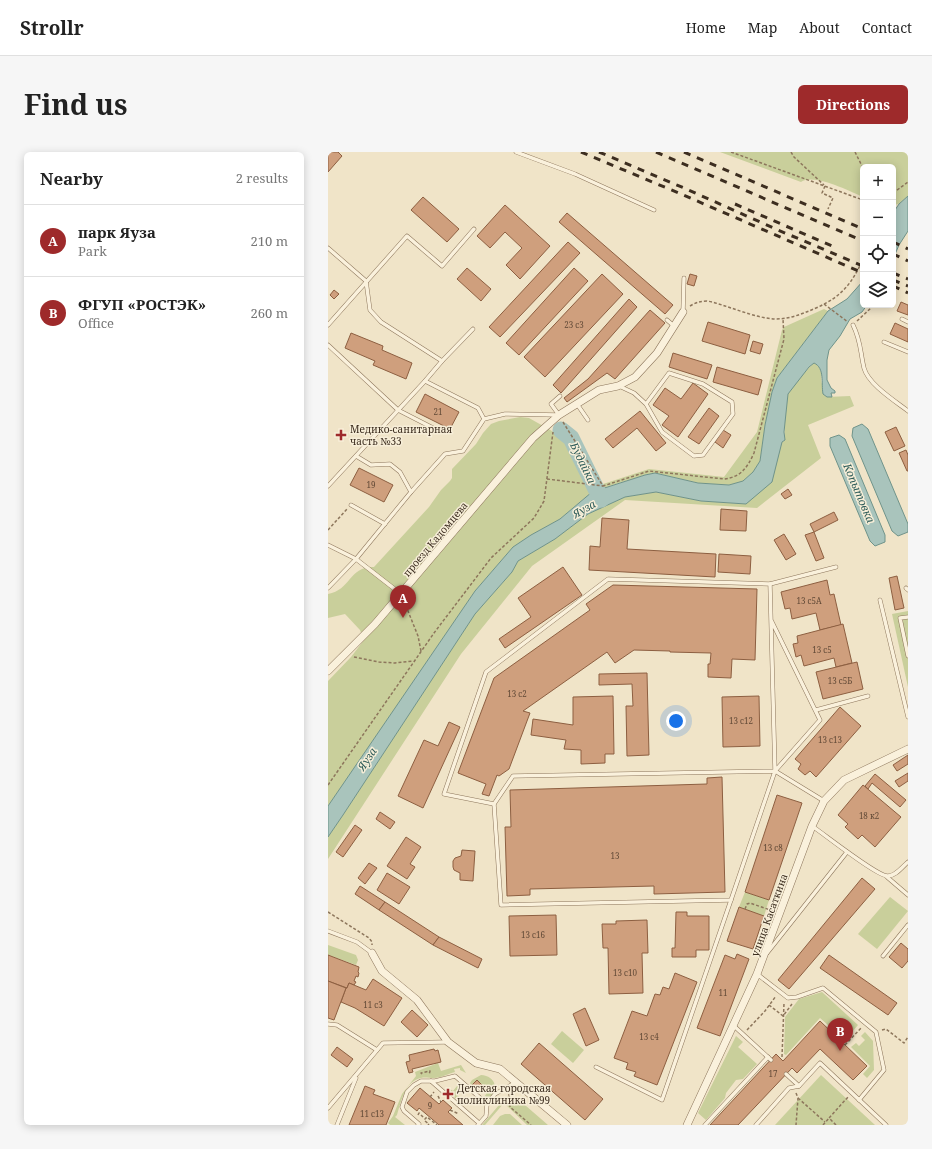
<!DOCTYPE html>
<html lang="en">
<head>
<meta charset="utf-8">
<style>
  :root { --surface:#fff; --page:#f6f6f6; --text:#222; --muted:#767676; --line:#e0e0e0; --accent:#9e2a2b }
  body { margin:0; font-family:"Noto Serif",serif; background:var(--page); color:var(--text) }
  .controls { position:absolute; right:12px; top:12px; display:grid; overflow:hidden; border-radius:6px; box-shadow:0 2px 10px #0003 }
  .controls button { width:36px; height:36px; display:grid; place-items:center; padding:0; border:0; border-bottom:1px solid var(--line); background:var(--surface); color:var(--text); font:20px sans-serif }
  .you { position:absolute; left:348px; top:569px; width:14px; height:14px; margin:-10px; border:3px solid #fff; border-radius:50%; background:#1a73e8; box-shadow:0 0 0 6px #1a73e833 }
  .badge { display:grid; place-items:center; width:26px; height:26px; border-radius:50%; background:var(--accent); color:#fff; font-size:13px; font-weight:700 }
  .pin { position:absolute; translate:-50% -33px; filter:drop-shadow(0 1px 2px #0008) }
  .pin::after { content:''; position:absolute; top:21px; width:14px; height:12px; background:inherit; clip-path:polygon(0 0,100% 0,50% 100%) }
  .list { margin:0; padding:0; list-style:none }
  h2 { display:flex; justify-content:space-between; align-items:center; height:52px; margin:0; padding:0 16px; font-size:17px }
  h2 small { font-size:13px; font-weight:400; color:var(--muted) }
  .list li { display:grid; grid-template-columns:26px 1fr auto; gap:12px; align-items:center; box-sizing:border-box; height:72px; padding:0 16px; border-top:1px solid var(--line) }
  .list b { display:block; font-size:15px; white-space:nowrap }
  .list p { margin:0; font-size:13px; white-space:nowrap; color:var(--muted) }
  .list em { font-size:13px; font-style:normal; color:var(--muted) }
  .icon { flex:none; width:22px; height:22px; fill:none; stroke:currentColor; stroke-width:2; stroke-linecap:round; stroke-linejoin:round }
  .map { position:relative; flex:none; width:580px; height:973px; overflow:hidden; border-radius:6px }
  header { display:flex; align-items:center; gap:24px; box-sizing:border-box; height:56px; padding:0 20px; background:var(--surface); border-bottom:1px solid var(--line) }
  header strong { font-size:19px }
  nav { display:flex; gap:22px; margin-inline-start:auto; font-size:14px }
  .intro { display:flex; align-items:center; justify-content:space-between; box-sizing:border-box; height:96px; padding:0 24px }
  h1 { margin:0; font-size:28px }
  .button { padding:10px 18px; border-radius:6px; background:var(--accent); color:#fff; font-size:14px; font-weight:700 }
  main { display:flex; gap:24px; padding:0 24px }
  aside { flex:1; background:var(--surface); border-radius:6px; box-shadow:0 2px 10px #0003 }
  .map>svg:first-child { display:block }
  .green { fill:#c9cf9b }
  .water { fill:#a9c4bc; stroke:#6f938a }
  .lines { fill:none; stroke-linecap:round; stroke-linejoin:round }
  .river { stroke:#a9c4bc; stroke-width:17 }
  .building { fill:#cf9f7d; stroke:#8d5f41 }
  .service-casing { stroke:#8d765c; stroke-width:4.5 }
  .minor-casing { stroke:#8d765c; stroke-width:8 }
  .path { stroke:#8d765c; stroke-width:1.5; stroke-dasharray:3 2; stroke-linecap:butt }
  .service { stroke:#faf1dc; stroke-width:3.5 }
  .minor { stroke:#faf1dc; stroke-width:7 }
  .rail { stroke:#3d2e20; stroke-width:3; stroke-dasharray:7 7; stroke-linecap:butt }
  .poi-dot { fill:#9e2a2b; stroke:#f7eed8; stroke-width:1.5 }
  .labels { text-anchor:middle; stroke-width:3; stroke-linejoin:round; paint-order:stroke }
  .number-label { font-size:8px; fill:#624a37 }
  .poi-label { font-size:10px; fill:#3d2e20; stroke:#f7eed8; text-anchor:start }
  .street-label { font-size:10px; fill:#3d2e20; stroke:#f7eed8 }
  .water-label { font-size:11px; font-style:italic; fill:#2f5d5a; stroke:#f7eed8 }
</style>
</head>
<body>
<header>
<strong>Strollr</strong>
<nav><a>Home</a><a>Map</a><a>About</a><a>Contact</a></nav>
</header>
<div class="intro"><h1>Find us</h1><a class="button">Directions</a></div>
<main>
<aside>
<h2>Nearby<small>2 results</small></h2>
<ul class="list">
<li><span class="badge">A</span><div><b>парк Яуза</b><p>Park</p></div><em>210 m</em></li>
<li><span class="badge">B</span><div><b>ФГУП «РОСТЭК»</b><p>Office</p></div><em>260 m</em></li>
</ul>
</aside>
<div class="map">
<svg width="580" height="973" viewBox="0 0 580 973">
  <rect width="100%" height="100%" fill="#f0e4c8"/>
  <!-- green -->
  <g class="green">
    <path d="M392 0H580V44L571 52 565 53V15H535V45C521 39 486 21 473 30Z"/>
    <path d="M496 157 500 159 449 226 444 240 437 273 432 309 425 320 415 329 401 333 371 331 327 321 317 323 275 336V332L321 317 396 325 429 280 454 178 456 175Z"/>
    <path d="M486 211C496 216 492 224 494 232 495 237 497 241 499 245L522 244 526 254 480 273 493 306 429 356 297 348 204 414 133 502 0 707V685L15 663 147 462 184 420 190 409 227 387 260 362 297 345 328 340 373 349 418 352 454 290 457 288C456 280 457 248 460 242 463 235 481 215 486 211Z"/>
    <path d="M192 265 201 266 240 288 264 340 232 367 203 383 185 395 147 439 0 654V529L23 505 36 488 32 478 17 462 0 466V442C23 438 21 414 46 415L101 355 113 338 122 329 124 326V317L148 292 155 281 163 272 171 269Z"/>
    <path d="M580 459V535L564 462Z"/>
    <path d="M417 740 441 748 436 764 411 755Z"/>
    <path d="M562 745 580 759 549 797 530 782Z"/>
    <path d="M0 793 28 803 30 808 28 813 0 803Z"/>
    <path d="M494 840 530 873 517 888 492 866 458 903 456 902 457 865 471 847Z"/>
    <path d="M234 879 256 898 245 911 223 892Z"/>
    <path d="M537 880 545 889 546 918 539 926 535 922 542 914 523 895 528 891 531 894 537 888 533 884Z"/>
    <path d="M408 884 415 890 410 895 429 912 415 927 408 928 398 941 397 946 378 968 370 961Z"/>
    <path d="M110 911 113 919 133 913 138 921 132 918V916L126 917 127 920C120 922 112 926 106 926 101 926 97 925 93 926 77 929 73 950 69 963L67 965 77 973H62L60 971 65 964 74 942 88 924 87 920Z"/>
    <path d="M153 923C168 924 172 938 159 947L156 946 160 938 149 928 144 934 142 931 144 928Z"/>
    <path d="M493 923 547 973H447Z"/>
    <path d="M132 933 133 936 128 942 135 948 133 951 120 940 122 937 125 939 129 934Z"/>
    <path d="M181 944 190 947 220 973H199L176 951 157 973H154L177 946Z"/>
    <path d="M177 962H182L194 973H165L172 964Z"/>
  </g>
  <!-- water -->
  <g class="water">
    <path d="M580 44V79L571 93 565 107V61L571 52Z"/>
    <path d="M535 129V153H539L534 160 522 167 512 184 501 198 499 208V228L503 236 507 239V241H503L504 245H499L495 242C493 231 497 216 486 211L481 215 460 242 456 280 457 288 454 290 444 330 418 352 373 349 328 340 297 345 260 362 227 387 190 409 184 420 147 462 15 663 0 685V654L147 439 185 395 203 383 232 367 264 340 317 323 327 321 370 331 401 333 415 329 425 320 432 309 437 273 444 240 449 226 500 159 519 147Z"/>
    <path d="M534 272 540 277 580 372V380L570 384 564 379 524 284 525 276Z"/>
    <path d="M511 283 517 287 557 383V390L547 394 542 389 502 294V286Z"/>
  </g>
  <g class="lines">
    <!-- river -->
    <path class="river" d="M233 278 243 286 273 347"/>
  </g>
  <!-- building -->
  <g class="building">
    <path d="M0 0H10L14 4 0 20Z"/>
    <path d="M95 45 131 77 119 90 83 58Z"/>
    <path d="M177 53 222 94 192 127 178 113 194 96 177 80 162 96 149 84Z"/>
    <path d="M239 61 345 153 337 162 231 70Z"/>
    <path d="M240 90 252 101 172 185 161 175Z"/>
    <path d="M139 116 163 137 153 149 129 127Z"/>
    <path d="M246 116 260 129 191 203 178 191Z"/>
    <path d="M274 122 295 142 217 225 196 205Z"/>
    <path d="M362 122 369 124 366 134 359 132Z"/>
    <path d="M6 138 11 142 6 147 2 143Z"/>
    <path d="M301 147 309 155 233 241 225 233Z"/>
    <path d="M573 150 580 153V163L569 159Z"/>
    <path d="M322 158 337 171 287 227 279 221 239 250 236 246 260 227Z"/>
    <path d="M380 170 422 183 417 202 374 189Z"/>
    <path d="M567 171 580 177V190L562 182Z"/>
    <path d="M23 181 55 194 54 198 84 211 78 227 45 213 47 209 17 196Z"/>
    <path d="M425 189 435 192 432 202 422 199Z"/>
    <path d="M345 201 384 213 379 227 341 215Z"/>
    <path d="M389 215 434 228 430 243 385 230Z"/>
    <path d="M365 231 380 242 350 285 334 273 341 264 325 253 337 236 353 247Z"/>
    <path d="M97 242 131 260 122 277 88 260Z"/>
    <path d="M381 256 391 264 371 292 360 285Z"/>
    <path d="M312 259 338 291 328 299 309 276 285 296 277 287Z"/>
    <path d="M568 275 577 294 566 299 557 280Z"/>
    <path d="M395 278 403 283 395 296 387 290Z"/>
    <path d="M578 298 580 303V319H579L571 301Z"/>
    <path d="M31 316 65 333 56 350 22 333Z"/>
    <path d="M460 337 464 343 457 347 453 342Z"/>
    <path d="M393 357 419 359 418 379 392 378Z"/>
    <path d="M506 360 510 368 486 380 482 372Z"/>
    <path d="M274 366 301 368 299 397 388 402 387 425 261 418 262 394 272 395Z"/>
    <path d="M486 380 496 406 488 409 477 383Z"/>
    <path d="M456 382 468 402 458 408 446 388Z"/>
    <path d="M391 402 423 404 422 422 390 420Z"/>
    <path d="M235 415 254 443 177 496 171 487 203 465 190 446Z"/>
    <path d="M569 424 576 456 567 458 561 426Z"/>
    <path d="M499 428 502 443 506 442 513 473 492 478 488 461 464 467 462 456 457 457 453 440Z"/>
    <path d="M285 433 429 437 427 508 404 507 403 526 380 525V512H382L383 501 342 500V499L306 498 287 511 279 500 195 559 202 561 181 617 171 624 169 623 161 644 154 642 158 632 130 621 166 526 262 458 258 452Z"/>
    <path d="M515 472 524 511 508 515 506 506 476 514 473 503 468 505 465 492 470 491 469 484Z"/>
    <path d="M529 510 535 537 495 547 488 520Z"/>
    <path d="M319 521 321 603 299 604 298 554H305L304 532 271 533V522Z"/>
    <path d="M285 544 286 602H277V611L253 612V598L236 597 238 588 203 583 205 567 245 573V545Z"/>
    <path d="M431 544 432 594 395 595 394 545Z"/>
    <path d="M512 555 533 574 488 625 482 619 477 623 470 617 473 612 467 607Z"/>
    <path d="M121 570 132 575 95 656 70 644 96 588 110 594Z"/>
    <path d="M580 603V612L569 619 565 613Z"/>
    <path d="M580 621V629L571 635 567 629Z"/>
    <path d="M547 622 578 648 572 655 544 631 540 637 537 634Z"/>
    <path d="M394 625 397 740 326 742V734L202 737V743L179 744 177 675H183L182 638 379 632V626Z"/>
    <path d="M535 633 573 665 547 695 534 683 530 687 517 675 520 672 510 663Z"/>
    <path d="M449 643 474 651 441 748 417 740Z"/>
    <path d="M52 660 67 670 62 677 48 667Z"/>
    <path d="M27 673 34 678 15 705 8 700Z"/>
    <path d="M78 685 93 695 82 712 87 715 79 727 59 714Z"/>
    <path d="M134 698 147 699 145 729 132 728V721L126 718 125 715V709L127 706 133 704Z"/>
    <path d="M41 711 49 716 37 732 30 726Z"/>
    <path d="M59 721 82 735 71 752 49 738Z"/>
    <path d="M534 726 547 737 461 837 450 828Z"/>
    <path d="M32 734 57 750 51 758 27 742Z"/>
    <path d="M57 750 111 785 105 793 51 758Z"/>
    <path d="M411 755 436 764 425 797 399 789Z"/>
    <path d="M348 760H359V764H381V798H368V805H344V796H347Z"/>
    <path d="M228 763 229 803 182 804 181 764Z"/>
    <path d="M319 768 320 801H314L315 841 281 842 280 796H275L274 772H288V769Z"/>
    <path d="M111 785 154 807 150 816 105 793Z"/>
    <path d="M573 791 580 797V809L574 816 561 805Z"/>
    <path d="M409 802 421 807 392 884 369 876 397 803 407 807Z"/>
    <path d="M0 803 31 815 30 820 31 821 30 825 28 824 26 829 28 830 26 833 21 831 19 836 0 829Z"/>
    <path d="M501 803 569 851 560 863 492 816Z"/>
    <path d="M347 821 369 830 329 933 306 924 308 920 298 917 300 911 286 906 304 859 319 864 327 842 332 843 335 835 341 837Z"/>
    <path d="M45 827 74 846 56 874 27 856 13 850 18 836H19L21 831 38 838Z"/>
    <path d="M0 829 18 836 6 868 0 866Z"/>
    <path d="M257 856 271 888 258 894 245 862Z"/>
    <path d="M84 858 100 873 89 885 73 870Z"/>
    <path d="M492 869 539 914 525 928 492 897 469 921 464 916 410 973H382L448 902 455 909Z"/>
    <path d="M211 891 275 947 257 968 193 912Z"/>
    <path d="M9 895 25 907 19 915 3 903Z"/>
    <path d="M106 897 107 899 110 898 113 910 84 917 85 920 81 921 78 910 82 909 81 903Z"/>
    <path d="M149 928 154 933 150 938 144 933Z"/>
    <path d="M37 934 47 938 45 942 67 950 58 973H21Z"/>
    <path d="M92 936 111 952 115 948 124 956 120 960 135 973H111L91 956 89 959 79 951Z"/>
  </g>
  <g class="lines">
    <!-- service casing -->
    <g class="service-casing">
      <g id="service">
        <path d="M188 0 247 22 326 58"/>
        <path d="M0 96 38 129 42 158 53 170 114 209"/>
        <path d="M355 160 356 126"/>
        <path d="M574 167 580 170"/>
        <path d="M339 168 346 174"/>
        <path d="M0 173 79 84 114 114 146 77"/>
        <path d="M525 173C533 189 532 199 536 216 540 232 567 249 580 259"/>
        <path d="M556 190 580 200"/>
        <path d="M0 193 70 258 109 278"/>
        <path d="M97 229 114 209 145 177"/>
        <path d="M291 234 306 241 318 252 341 221 375 232 404 250 405 262 375 303 366 304 334 280 318 252"/>
        <path d="M249 252 260 268"/>
        <path d="M231 263 223 252 232 244"/>
        <path d="M28 304 43 313 62 312 72 320 83 340"/>
        <path d="M0 334 97 229 150 256 156 267"/>
        <path d="M23 353 57 372"/>
        <path d="M0 393 28 407 73 442"/>
        <path d="M442 432 508 415"/>
        <path d="M0 436 28 407 83 340 117 302 135 299 156 267 177 262 230 263"/>
        <path d="M578 436 580 438"/>
        <path d="M552 448 580 565"/>
        <path d="M580 465 572 466 580 504"/>
        <path d="M488 558 540 544"/>
        <path d="M447 619 403 748 173 753 166 652 185 624 447 619 496 649"/>
        <path d="M166 652 116 642 158 520 280 427 442 432 447 619 492 568 443 468"/>
        <path d="M484 674C496 682 550 725 560 724 568 724 574 715 580 710"/>
        <path d="M559 725 580 743"/>
        <path d="M0 779 29 790 44 801"/>
        <path d="M439 801 519 700"/>
        <path d="M555 804 580 773"/>
        <path d="M429 822 460 846 469 845 495 836 548 880 556 918 531 948"/>
        <path d="M0 872 9 873 49 898"/>
        <path d="M406 874 443 908"/>
        <path d="M268 915 334 948 403 748"/>
        <path d="M458 922 471 934"/>
        <path d="M103 929 151 971"/>
        <path d="M0 956 55 891 119 890"/>
        <path d="M9 973 28 926"/>
        <path d="M90 973 91 972 76 959 74 955 79 940 86 933 93 929H107L127 924 159 952"/>
        <path d="M150 973 158 964 159 952 167 942 187 931"/>
        <path d="M377 973 440 905"/>
        <path d="M428 973 461 936 471 934 492 911 558 973"/>
      </g>
    </g>
    <!-- minor casing -->
    <g class="minor-casing">
      <g id="minor">
        <path d="M0 519 47 472 205 286 231 263 271 238 290 234 307 225 329 201 355 160"/>
        <path d="M44 801 54 819 89 848 120 890 148 911 172 917 239 973"/>
        <path d="M359 973 429 822 484 674 496 649 516 628 580 597"/>
      </g>
    </g>
    <!-- path -->
    <g class="path">
      <path d="M403 0 535 48"/>
      <path d="M463 0 466 5 496 33"/>
      <path d="M527 0 535 16"/>
      <path d="M497 34 494 41 505 46 500 57"/>
      <path d="M565 41 580 30"/>
      <path d="M565 60H567"/>
      <path d="M496 152 520 170"/>
      <path d="M362 154C367 151 372 149 379 149 385 150 391 152 397 154 413 159 430 166 447 167 462 167 474 162 488 156 513 145 524 132 535 107"/>
      <path d="M529 169 544 155"/>
      <path d="M235 270 275 334 321 319 396 327C413 325 419 316 426 301L456 187 455 167"/>
      <path d="M219 327 275 334"/>
      <path d="M0 378 19 357"/>
      <path d="M76 449 90 484 93 499"/>
      <path d="M26 505 51 510 67 511 85 509"/>
      <path d="M0 633 106 481 163 406 206 366 216 349 225 280"/>
      <path d="M417 757 419 752 422 751 445 759"/>
      <path d="M0 760 41 786 44 790V793"/>
      <path d="M441 853 455 864 464 852"/>
      <path d="M419 878 437 859 448 844"/>
      <path d="M554 878 558 877 576 891 580 885"/>
      <path d="M517 893 534 875"/>
      <path d="M454 905 456 851"/>
      <path d="M94 922 93 921 102 919 101 923"/>
      <path d="M468 941 470 946 468 973"/>
      <path d="M181 942 182 955 203 973"/>
      <path d="M110 944 113 950"/>
      <path d="M102 945 106 940"/>
      <path d="M470 946 497 970"/>
      <path d="M122 958 131 962"/>
      <path d="M90 963 91 961 97 967 99 965 109 973"/>
      <path d="M97 969 101 972 100 973"/>
      <path d="M495 973 501 966"/>
      <path d="M508 973 501 966 520 945"/>
    </g>
    <!-- service -->
    <use href="#service" class="service"/>
    <!-- minor -->
    <use href="#minor" class="minor"/>
    <!-- rail -->
    <g class="rail">
      <path d="M253 0 353 42 535 121"/>
      <path d="M271 0 356 36 450 78 535 114"/>
      <path d="M328 0 535 89"/>
      <path d="M356 0 535 77"/>
      <path d="M407 52 504 94"/>
      <path d="M565 90 580 97"/>
      <path d="M565 102 580 109"/>
      <path d="M565 121 580 127"/>
      <path d="M565 128 580 134"/>
      <path d="M565 134 580 141"/>
    </g>
  </g>
  <!-- markers -->
  <g class="poi-dot">
    <path d="M11 277h4v4h4v4h-4v4h-4v-4h-4v-4h4z"/>
    <path d="M118 936h4v4h4v4h-4v4h-4v-4h-4v-4h4z"/>
  </g>
  <g class="labels">
    <!-- number labels -->
    <g class="number-label">
      <text x="246" y="176">23 с3</text>
      <text x="110" y="263">21</text>
      <text x="43" y="336">19</text>
      <text x="481" y="452">13 с5А</text>
      <text x="494" y="501">13 с5</text>
      <text x="512" y="532">13 с5Б</text>
      <text x="189" y="545">13 с2</text>
      <text x="413" y="572">13 с12</text>
      <text x="502" y="591">13 с13</text>
      <text x="541" y="667">18 к2</text>
      <text x="445" y="699">13 с8</text>
      <text x="287" y="707">13</text>
      <text x="205" y="786">13 с16</text>
      <text x="297" y="824">13 с10</text>
      <text x="395" y="844">11</text>
      <text x="45" y="856">11 с3</text>
      <text x="321" y="888">13 с4</text>
      <text x="445" y="925">17</text>
      <text x="102" y="957">9</text>
      <text x="44" y="965">11 с13</text>
    </g>
    <!-- poi labels -->
    <g class="poi-label">
      <text x="22" y="281">Медико-санитарная<tspan x="22" dy="12">часть №33</tspan></text>
      <text x="129" y="940">Детская городская<tspan x="129" dy="12">поликлиника №99</tspan></text>
    </g>
    <!-- street labels -->
    <g class="street-label">
      <text transform="translate(107 387) rotate(-50)" y="4">проезд Кадомцева</text>
      <text transform="translate(441 763) rotate(-70)" y="4">улица Касаткина</text>
    </g>
    <!-- water labels -->
    <g class="water-label">
      <text transform="translate(255 311) rotate(64)" y="4">Будайка</text>
      <text transform="translate(531 341) rotate(67)" y="4">Копытовка</text>
      <text transform="translate(256 357) rotate(-30)" y="4">Яуза</text>
      <text transform="translate(39 607) rotate(-56)" y="4">Яуза</text>
    </g>
  </g>
</svg>
<div class="controls">
<button>+</button>
<button>−</button>
<button><svg class="icon" aria-label="locate" viewBox="0 0 24 24"><circle cx="12" cy="12" r="6"/><path d="M12 2v4M12 18v4M2 12h4M18 12h4"/></svg></button>
<button><svg class="icon" aria-label="layers" viewBox="0 0 24 24"><path d="M12 4l9 5-9 5-9-5zM3 14l9 5 9-5"/></svg></button>
</div>
<div class="you"></div>
<div class="pin badge" style="left:75px;top:466px">A</div>
<div class="pin badge" style="left:512px;top:899px">B</div>
</div>
</main>
</body>
</html>
